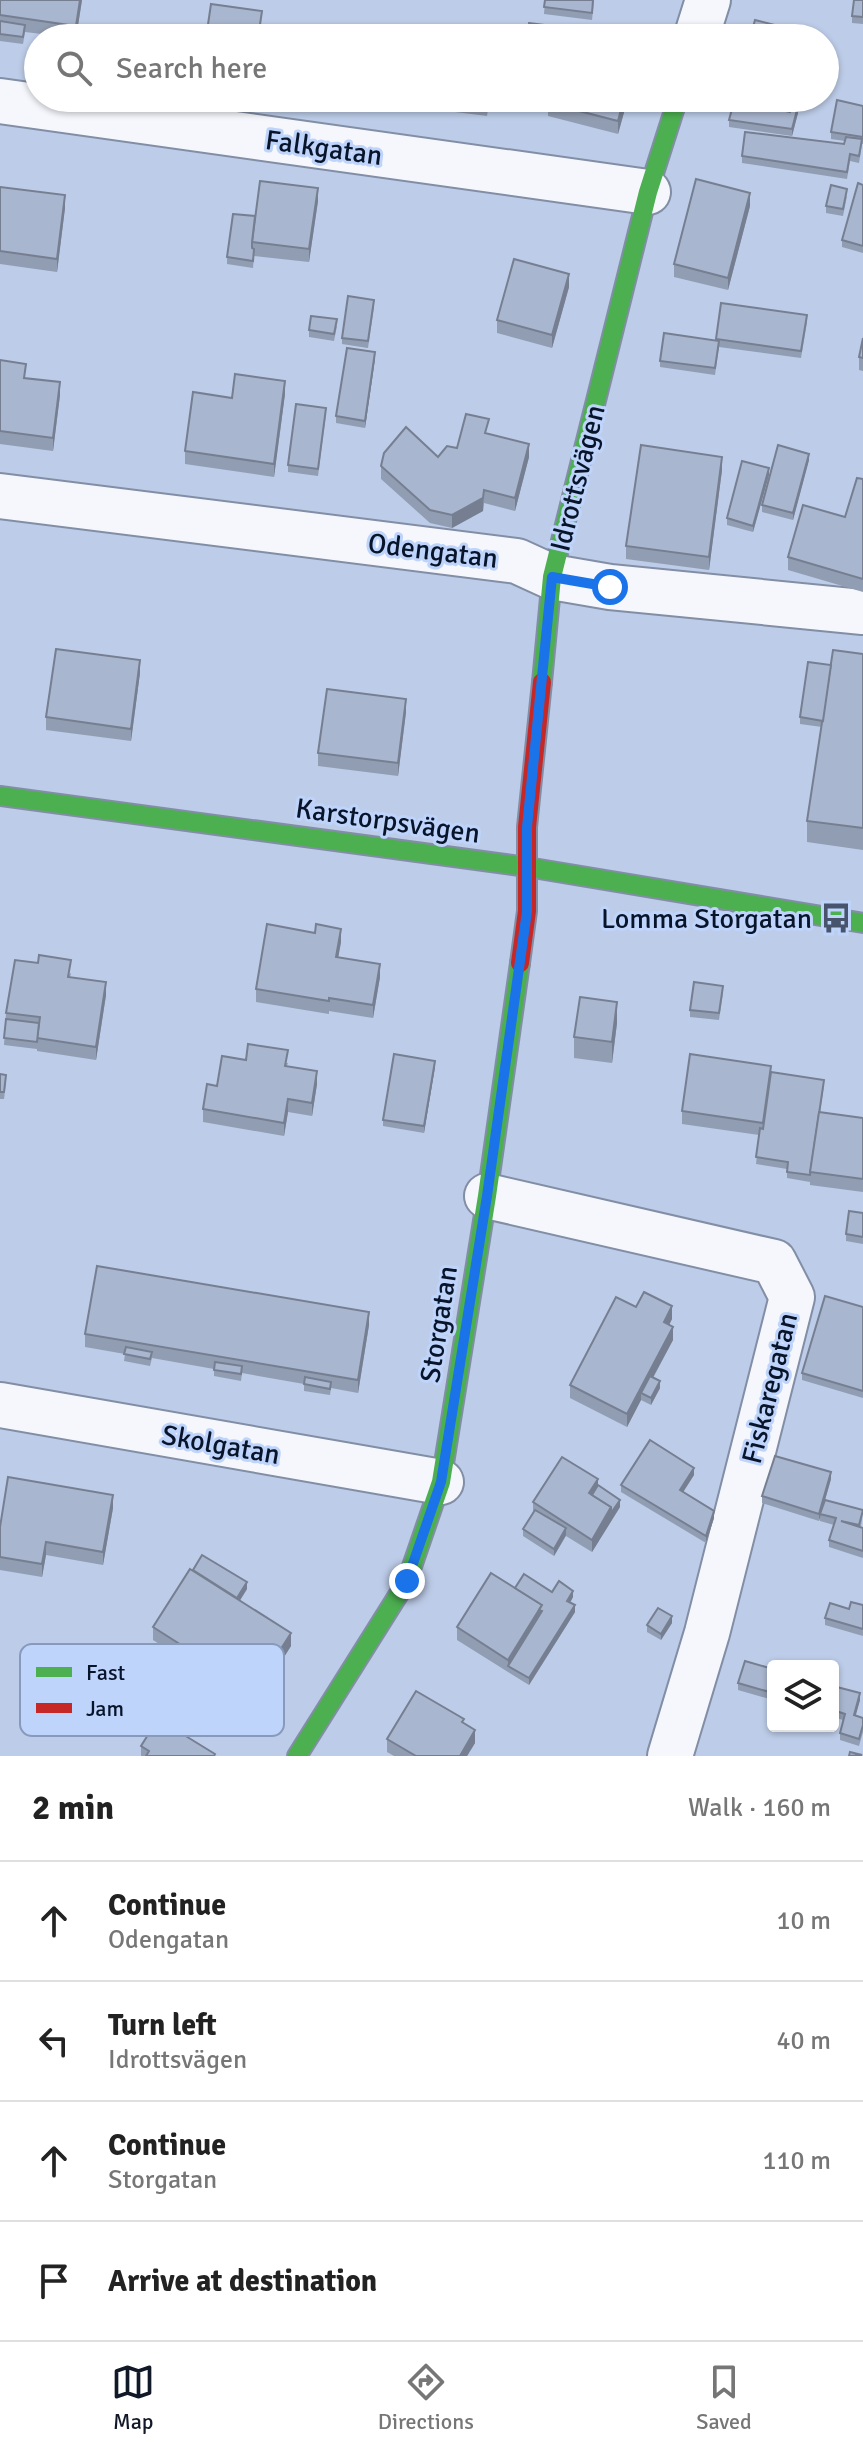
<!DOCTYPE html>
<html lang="en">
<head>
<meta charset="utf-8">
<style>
  :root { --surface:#fff; --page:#f6f6f6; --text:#222; --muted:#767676; --line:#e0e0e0; --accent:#111827 }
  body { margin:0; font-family:Signika,sans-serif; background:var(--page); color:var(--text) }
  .controls { position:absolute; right:24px; bottom:24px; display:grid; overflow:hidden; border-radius:8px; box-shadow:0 2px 6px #0004 }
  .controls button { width:72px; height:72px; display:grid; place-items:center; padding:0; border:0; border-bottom:2px solid var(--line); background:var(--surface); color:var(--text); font:40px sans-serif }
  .stop { position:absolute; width:24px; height:24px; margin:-18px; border:6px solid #1a73e8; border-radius:50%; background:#fff }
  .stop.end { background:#1a73e8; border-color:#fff; box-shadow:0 2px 8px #0008 }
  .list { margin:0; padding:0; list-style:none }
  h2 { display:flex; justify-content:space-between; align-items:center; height:104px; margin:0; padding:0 32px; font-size:34px }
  h2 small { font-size:26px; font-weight:400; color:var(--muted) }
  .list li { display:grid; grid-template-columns:52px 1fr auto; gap:24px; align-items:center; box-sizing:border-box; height:120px; padding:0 32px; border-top:2px solid var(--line) }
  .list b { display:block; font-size:30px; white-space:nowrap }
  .list p { margin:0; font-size:26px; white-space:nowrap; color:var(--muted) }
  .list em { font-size:26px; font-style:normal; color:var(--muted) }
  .icon { flex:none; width:44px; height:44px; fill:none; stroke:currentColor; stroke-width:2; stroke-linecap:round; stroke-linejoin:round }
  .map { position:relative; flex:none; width:863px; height:1756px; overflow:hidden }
  .search { position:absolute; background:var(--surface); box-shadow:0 2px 6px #0004; left:24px; right:24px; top:24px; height:88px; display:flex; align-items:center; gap:20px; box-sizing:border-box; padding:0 28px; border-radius:44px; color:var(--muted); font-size:30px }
  .sheet { height:584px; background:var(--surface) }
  nav { display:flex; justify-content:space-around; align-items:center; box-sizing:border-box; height:112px; border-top:2px solid var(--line); background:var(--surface); font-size:22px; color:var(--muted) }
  nav a { display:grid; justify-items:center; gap:4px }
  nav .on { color:var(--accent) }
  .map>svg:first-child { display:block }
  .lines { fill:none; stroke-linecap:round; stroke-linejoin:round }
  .street-casing { stroke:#828ea5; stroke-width:48 }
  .fast-casing { stroke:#828ea5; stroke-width:22 }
  .jam-casing { stroke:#828ea5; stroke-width:22 }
  .street { stroke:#f5f7fc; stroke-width:44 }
  .fast { stroke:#4caf50; stroke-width:18 }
  .jam { stroke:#c62828; stroke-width:18 }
  .wall { fill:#919db2 }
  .shaded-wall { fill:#767f91 }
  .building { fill:#a9b6cf; stroke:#767f91; stroke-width:2 }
  .route { stroke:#1a73e8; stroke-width:10 }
  .labels { text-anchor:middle; stroke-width:6; stroke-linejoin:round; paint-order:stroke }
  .street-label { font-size:28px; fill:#08142a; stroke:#bfd4fb }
  .poi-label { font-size:28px; fill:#08142a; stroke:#bfd4fb; text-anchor:end }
  .key { fill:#bfd4fb; stroke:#889abc; stroke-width:2 }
  .key-label { font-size:22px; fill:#08142a }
</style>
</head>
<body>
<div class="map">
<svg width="863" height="1756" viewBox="0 0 863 1756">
  <rect width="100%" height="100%" fill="#bdcce8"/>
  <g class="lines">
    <!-- street casing -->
    <g class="street-casing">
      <g id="street">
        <path d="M696 38 708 0"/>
        <path d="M0 101 648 192"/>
        <path d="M0 496 517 561 552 577 610 587 863 612"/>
        <path d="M487 1196 774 1262 792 1297 707 1633 670 1756"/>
        <path d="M0 1405 441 1482"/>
      </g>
    </g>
    <!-- fast casing -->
    <g class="fast-casing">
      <g id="fast">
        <path d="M542 682 552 577 648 192 678 98"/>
        <path d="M0 796 527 867 863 923"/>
        <path d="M297 1756 407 1581 441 1482 487 1196 520 963"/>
      </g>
    </g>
    <!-- jam casing -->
    <g class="jam-casing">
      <path id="jam" d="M520 963 527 911V827L542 682"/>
    </g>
    <!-- street -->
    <use href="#street" class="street"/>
    <!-- fast -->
    <use href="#fast" class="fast"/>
    <!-- jam -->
    <use href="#jam" class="jam"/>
  </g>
  <!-- wall -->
  <g class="wall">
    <path d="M0 0H82L76 38 25 32 23 44 0 41Z"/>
    <path d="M545 0H594L592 20 544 14Z"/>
    <path d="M863 0V24L852 23V16Z"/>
    <path d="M346 98H371L370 109 346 106Z"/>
    <path d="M385 98H490L487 116 399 105V99Z"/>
    <path d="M628 98 618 134 548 116V103Z"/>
    <path d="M735 98H796L794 105 798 113 792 136 729 127V120Z"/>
    <path d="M863 106V144H862L859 163 850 161 847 179 742 163V156L844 144 845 141 831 139V132Z"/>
    <path d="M863 185V253L842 247V240Z"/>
    <path d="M0 187 65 208 57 272 0 264Z"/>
    <path d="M847 196 843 216 826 213V206Z"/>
    <path d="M318 201 309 262 254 256 253 268 227 264V257L255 216Z"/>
    <path d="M750 206 728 290 674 277V264Z"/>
    <path d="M569 287 552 348 497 333V320Z"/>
    <path d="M721 303 807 322 801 358 719 347 715 375 660 367V361L716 341Z"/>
    <path d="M374 307 368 348 342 344V338Z"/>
    <path d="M337 326 334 341 309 337V330Z"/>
    <path d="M863 338V371L859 370V357Z"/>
    <path d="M375 359 365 428 336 423V416Z"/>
    <path d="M0 360 26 378 60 395 53 451 0 444Z"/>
    <path d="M285 394 274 477 185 464V451L232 398Z"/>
    <path d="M326 414 318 476 288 472V465Z"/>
    <path d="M488 434 529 457 515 511 484 503 483 511 452 528 430 523 381 479V466L438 457Z"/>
    <path d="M809 460 793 520 762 512V505Z"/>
    <path d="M722 470 709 570 626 559V546Z"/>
    <path d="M769 475 753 532 727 525V518Z"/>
    <path d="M863 479V592L788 570V557L845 517Z"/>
    <path d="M863 654V850L807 842V821L822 727 800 724V717L831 665Z"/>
    <path d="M140 673 131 741 46 730V717Z"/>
    <path d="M406 712 398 776 318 766V753Z"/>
    <path d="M341 942 338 957 380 977 373 1018 329 1011V1014L256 1002V989Z"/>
    <path d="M71 973 70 978 106 995 96 1060 37 1051V1049L4 1045 6 1013Z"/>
    <path d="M723 993 719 1020 690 1017V1010Z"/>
    <path d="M617 1023 612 1063 574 1058V1037Z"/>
    <path d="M246 1060 288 1063 287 1066 317 1084 312 1116 288 1112 284 1136 203 1122V1109L217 1086Z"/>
    <path d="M435 1067 424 1133 383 1126V1120Z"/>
    <path d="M771 1072 824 1086 820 1112 863 1118V1192L810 1185V1182L787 1178V1169L756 1164 759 1135 682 1124V1111Z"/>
    <path d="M0 1074 6 1082 4 1099H0Z"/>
    <path d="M863 1213V1244L846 1241V1234Z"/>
    <path d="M636 1307 672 1319 669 1325 673 1340 653 1378 660 1388 651 1405 641 1400 627 1427 570 1398V1385Z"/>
    <path d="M863 1307V1398L802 1380V1373Z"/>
    <path d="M369 1325 358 1393 331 1388 330 1395 304 1391V1384L242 1373 241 1381 214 1376V1369L152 1358 150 1366 124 1361 125 1354 85 1347V1334Z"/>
    <path d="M694 1475 683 1492 714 1518 706 1543 621 1492V1485Z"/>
    <path d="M831 1479 825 1500 863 1510 861 1527 863 1528V1558L829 1547V1540L834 1525 820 1521V1515L819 1521 762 1503V1496Z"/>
    <path d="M598 1485 620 1507 592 1552 566 1536 554 1556 523 1536V1529L533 1512V1502Z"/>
    <path d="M113 1508 103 1565 46 1555 42 1577 0 1570V1527Z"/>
    <path d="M515 1588 552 1592 573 1597 570 1603 575 1612 529 1685 457 1640V1627Z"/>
    <path d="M247 1589 240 1600 291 1646 258 1698 201 1663 197 1668 153 1640V1627Z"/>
    <path d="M863 1605V1636L825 1625V1618L849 1609Z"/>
    <path d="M672 1623 661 1640 647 1632V1625Z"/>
    <path d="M773 1669V1700L738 1690V1683Z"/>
    <path d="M833 1686 860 1700 855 1716 863 1718V1732L859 1746 840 1740V1733L843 1720 833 1717Z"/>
    <path d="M464 1723 475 1743 467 1756H394L387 1752V1739Z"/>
    <path d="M141 1746 215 1756H141Z"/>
  </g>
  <!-- shaded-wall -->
  <g class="shaded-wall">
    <path d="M80 0H82L76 38V26Z"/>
    <path d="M624 98H628L618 134V121Z"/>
    <path d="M793 98H796L790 119V106Z"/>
    <path d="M798 106V113L792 136V129Z"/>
    <path d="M318 188V201L309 262V249Z"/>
    <path d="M750 193V206L728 290V278Z"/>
    <path d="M65 195V208L57 272V259Z"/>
    <path d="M569 274V287L552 348V335Z"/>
    <path d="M375 352V359L365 428V421Z"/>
    <path d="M285 381V394L274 477V464Z"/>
    <path d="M60 382V395L53 451V438Z"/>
    <path d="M529 444V457L515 511V498Z"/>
    <path d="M809 454V460L793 520V513Z"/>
    <path d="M722 457V470L709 570V557Z"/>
    <path d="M769 468V475L753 532V526Z"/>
    <path d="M484 490 483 511 452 528V515Z"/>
    <path d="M140 660V673L131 741V729Z"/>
    <path d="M406 699V712L398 776V763Z"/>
    <path d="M341 929V942L336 970V957Z"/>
    <path d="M380 964V977L373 1018V1005Z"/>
    <path d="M106 982V995L96 1060V1047Z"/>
    <path d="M617 1002V1023L612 1063V1042Z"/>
    <path d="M435 1061V1067L424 1133V1126Z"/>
    <path d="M317 1071V1084L312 1116V1103Z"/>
    <path d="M288 1099V1112L284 1136V1123Z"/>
    <path d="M672 1306V1319L664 1335V1322Z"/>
    <path d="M369 1312V1325L358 1393V1380Z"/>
    <path d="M673 1327V1340L644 1394 641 1393V1400L627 1427V1414Z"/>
    <path d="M660 1381V1388L651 1405V1398Z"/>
    <path d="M694 1468V1475L680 1497V1490Z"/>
    <path d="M831 1472V1479L819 1521V1514Z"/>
    <path d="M598 1479V1492L592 1501 589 1493Z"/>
    <path d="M113 1495V1508L103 1565V1552Z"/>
    <path d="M620 1500V1507L592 1552V1540L611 1507Z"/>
    <path d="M714 1511V1518L706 1543V1536Z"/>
    <path d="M566 1528V1535L554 1556V1549Z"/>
    <path d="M46 1542V1555L42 1577V1564Z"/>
    <path d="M247 1582V1589L234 1610V1603Z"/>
    <path d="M573 1591V1597L567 1608V1601Z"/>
    <path d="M542 1605V1618L508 1666V1660Z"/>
    <path d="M575 1605V1612L529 1685V1678Z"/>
    <path d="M672 1616V1623L661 1640V1634Z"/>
    <path d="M291 1633V1646L258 1698V1685Z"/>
    <path d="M201 1650V1663L197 1668V1655Z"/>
    <path d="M860 1693V1700L854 1722V1715Z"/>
    <path d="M475 1730V1743L467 1756H460Z"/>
  </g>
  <!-- building -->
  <g class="building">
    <path d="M0 0H80L76 26 0 15Z"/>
    <path d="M545 0H593L592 13 544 7Z"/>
    <path d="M854 0H863V17L852 16Z"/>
    <path d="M211 4 262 11 258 38H206Z"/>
    <path d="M755 20 810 34 809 38H750Z"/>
    <path d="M0 21 25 25 23 37 0 34Z"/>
    <path d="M529 23 553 26 551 38H527Z"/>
    <path d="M260 27 270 29 268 38H259Z"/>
    <path d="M406 29 471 38H405Z"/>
    <path d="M382 32 406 35 405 38H381Z"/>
    <path d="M586 33 605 38H585Z"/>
    <path d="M197 34 207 36 206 38H197Z"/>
    <path d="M346 98H370V102L346 99Z"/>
    <path d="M447 98H488L487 103Z"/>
    <path d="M550 98H624L618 121 548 103Z"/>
    <path d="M735 98 790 112 793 105 798 106 792 129 729 120Z"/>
    <path d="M760 98H793L790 106Z"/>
    <path d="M837 100 863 106V137L831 132Z"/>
    <path d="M745 132 844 144 846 137 862 139 859 156 850 154 847 172 742 156Z"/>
    <path d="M696 179 750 193 728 278 674 264Z"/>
    <path d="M260 181 318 188 309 249 252 242Z"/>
    <path d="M858 183 863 185V246L842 240Z"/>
    <path d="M831 185 847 189 843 209 826 206Z"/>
    <path d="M0 187 65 195 57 259 0 251Z"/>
    <path d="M233 214 255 216 252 242V248L254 249 253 261 227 257Z"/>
    <path d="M514 259 569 274 552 335 497 320Z"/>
    <path d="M348 296 374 300 368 341 342 338Z"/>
    <path d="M721 303 807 315 801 351 716 339Z"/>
    <path d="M311 316 337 319 334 334 309 330Z"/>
    <path d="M664 333 719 341 715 368 660 361Z"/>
    <path d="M863 338V358L859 357Z"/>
    <path d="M347 348 375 352 365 421 336 416Z"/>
    <path d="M0 360 26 364 24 378 60 382 53 438 0 431Z"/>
    <path d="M235 374 285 381 274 464 185 451 193 392 232 398Z"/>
    <path d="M296 404 326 408 318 469 288 465Z"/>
    <path d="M466 414 489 419 485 433 529 444 515 498 484 490 483 498 452 515 430 510 381 466 384 453 406 427 438 457 447 446 457 448Z"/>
    <path d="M641 445 722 457 709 557 626 546Z"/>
    <path d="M778 445 809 454 793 513 762 505Z"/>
    <path d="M742 461 769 468 753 526 727 518Z"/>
    <path d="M857 478 863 479V579L788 557 803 505 845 517Z"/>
    <path d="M56 649 140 660 131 729 46 717Z"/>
    <path d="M833 650 863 654V828L807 821Z"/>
    <path d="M808 662 831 665 823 721 800 717Z"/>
    <path d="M327 689 406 699 398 763 318 753Z"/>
    <path d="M267 924 315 933 316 924 341 929 336 957 380 964 373 1005 329 998V1001L256 989Z"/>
    <path d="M39 955 71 960 68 977 106 982 96 1047 37 1038 40 1017 6 1013 15 960 38 963Z"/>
    <path d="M694 982 723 986 719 1013 690 1010Z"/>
    <path d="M580 997 617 1002 612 1042 574 1037Z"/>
    <path d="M6 1019 39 1023 37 1042 4 1038Z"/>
    <path d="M248 1044 288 1050 285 1066 317 1071 312 1103 288 1099 284 1123 203 1109 207 1084 217 1086 222 1056 246 1060Z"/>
    <path d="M394 1054 435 1061 424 1126 383 1120Z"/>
    <path d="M690 1054 771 1066 763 1123 682 1111Z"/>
    <path d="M771 1072 824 1080 810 1175 787 1172 788 1162 756 1157 760 1128 763 1129Z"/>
    <path d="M0 1074 6 1075 4 1092H0Z"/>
    <path d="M819 1112 863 1118V1179L810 1172Z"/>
    <path d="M849 1211 863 1213V1237L846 1234Z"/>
    <path d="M97 1266 369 1312 358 1380 85 1334Z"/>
    <path d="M644 1292 672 1306 664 1322 673 1327 627 1414 570 1385 616 1297 636 1307Z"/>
    <path d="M825 1296 863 1307V1391L802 1373Z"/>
    <path d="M126 1347 152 1352 150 1359 124 1354Z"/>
    <path d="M215 1362 242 1366 241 1374 214 1370Z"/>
    <path d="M650 1376 660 1381 651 1398 641 1393Z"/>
    <path d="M305 1377 331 1382 330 1389 304 1384Z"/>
    <path d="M650 1440 694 1468 680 1490 714 1511 706 1536 621 1485Z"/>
    <path d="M775 1456 831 1472 819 1514 762 1496Z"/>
    <path d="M562 1457 598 1479 589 1493 611 1507 592 1540 533 1502Z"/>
    <path d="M8 1477 113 1495 103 1552 46 1542 42 1564 0 1557V1527Z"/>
    <path d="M598 1485 620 1500 611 1513V1507L592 1495Z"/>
    <path d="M825 1500 863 1510 859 1525 841 1521 863 1528V1551L829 1540 836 1518 820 1514Z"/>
    <path d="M535 1510 566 1528 554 1549 523 1529Z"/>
    <path d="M202 1555 247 1582 237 1598 193 1570Z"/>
    <path d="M190 1569 291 1633 258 1685 201 1650 197 1655 153 1627Z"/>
    <path d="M491 1573 542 1605 508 1660 457 1627Z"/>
    <path d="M524 1574 552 1592 559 1581 573 1591 567 1601 575 1605 529 1678 508 1666 542 1611 539 1610 542 1605 515 1588Z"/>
    <path d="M851 1602 863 1605V1629L825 1618 830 1603 849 1609Z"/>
    <path d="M658 1608 672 1616 661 1634 647 1625Z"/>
    <path d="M745 1661 773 1669V1693L738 1683Z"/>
    <path d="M833 1686 860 1693 854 1715 863 1718V1725L859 1739 840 1733 845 1714 833 1710Z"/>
    <path d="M416 1691 464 1719 462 1722 475 1730 460 1756H416L387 1739Z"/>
    <path d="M158 1719 215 1754 214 1756H146L149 1751 141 1746Z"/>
    <path d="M850 1752 862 1755 849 1756Z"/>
  </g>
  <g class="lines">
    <!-- route -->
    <path class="route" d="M407 1581 441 1482 487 1196 527 911V827L552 577 610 587"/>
  </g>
  <!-- icons -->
  <defs>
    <g id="bus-bare" transform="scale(2.4)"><path d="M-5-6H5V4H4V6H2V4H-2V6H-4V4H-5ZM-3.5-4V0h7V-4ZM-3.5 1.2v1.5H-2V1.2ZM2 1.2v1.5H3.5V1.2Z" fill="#47546c" stroke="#bfd4fb" stroke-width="2.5" paint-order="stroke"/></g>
  </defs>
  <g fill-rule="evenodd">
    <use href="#bus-bare" x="836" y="918"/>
  </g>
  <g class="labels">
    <!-- street labels -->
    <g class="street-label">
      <text transform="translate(324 147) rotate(8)" y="10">Falkgatan</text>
      <text transform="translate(577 478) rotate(-76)" y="10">Idrottsvägen</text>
      <text transform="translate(433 550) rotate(7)" y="10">Odengatan</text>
      <text transform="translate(388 820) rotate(8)" y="10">Karstorpsvägen</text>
      <text transform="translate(438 1324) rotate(-81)" y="10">Storgatan</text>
      <text transform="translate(769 1388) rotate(-76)" y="10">Fiskaregatan</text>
      <text transform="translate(221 1444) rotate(10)" y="10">Skolgatan</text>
    </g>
    <!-- poi labels -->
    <g class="poi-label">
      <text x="812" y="928">Lomma Storgatan</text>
    </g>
  </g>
  <!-- legend -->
  <rect x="20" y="1644" width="264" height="92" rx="12" class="key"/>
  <rect x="36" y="1667" width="36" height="10" fill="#4caf50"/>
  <rect x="36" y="1703" width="36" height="10" fill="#c62828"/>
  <g class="key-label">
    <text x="86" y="1680">Fast</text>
    <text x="86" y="1716">Jam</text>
  </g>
</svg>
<div class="controls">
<button><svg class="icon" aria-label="layers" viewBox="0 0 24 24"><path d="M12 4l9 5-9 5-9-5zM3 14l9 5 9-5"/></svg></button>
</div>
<div class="stop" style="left:610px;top:587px"></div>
<div class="stop end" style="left:407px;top:1581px"></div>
<div class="search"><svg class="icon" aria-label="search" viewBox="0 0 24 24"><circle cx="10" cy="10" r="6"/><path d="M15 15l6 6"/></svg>Search here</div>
</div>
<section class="sheet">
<h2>2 min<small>Walk · 160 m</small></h2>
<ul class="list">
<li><svg class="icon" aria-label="ahead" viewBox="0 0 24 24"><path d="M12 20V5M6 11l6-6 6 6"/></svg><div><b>Continue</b><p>Odengatan</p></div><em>10 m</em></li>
<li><svg class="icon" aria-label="left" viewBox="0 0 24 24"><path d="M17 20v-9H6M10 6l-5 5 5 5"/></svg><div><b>Turn left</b><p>Idrottsvägen</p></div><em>40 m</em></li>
<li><svg class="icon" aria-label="ahead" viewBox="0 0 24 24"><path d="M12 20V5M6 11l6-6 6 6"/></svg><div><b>Continue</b><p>Storgatan</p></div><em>110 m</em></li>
<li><svg class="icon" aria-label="arrive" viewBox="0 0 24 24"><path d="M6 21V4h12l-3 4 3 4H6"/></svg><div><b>Arrive at destination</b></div></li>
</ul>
</section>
<nav>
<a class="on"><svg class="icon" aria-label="map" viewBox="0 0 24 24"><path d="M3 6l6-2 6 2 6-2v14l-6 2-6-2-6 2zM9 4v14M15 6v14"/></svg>Map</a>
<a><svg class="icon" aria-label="directions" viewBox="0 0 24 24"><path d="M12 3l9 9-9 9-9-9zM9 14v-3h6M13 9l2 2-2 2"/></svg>Directions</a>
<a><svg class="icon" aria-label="saved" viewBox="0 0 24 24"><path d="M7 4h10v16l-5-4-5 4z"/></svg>Saved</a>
</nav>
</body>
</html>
